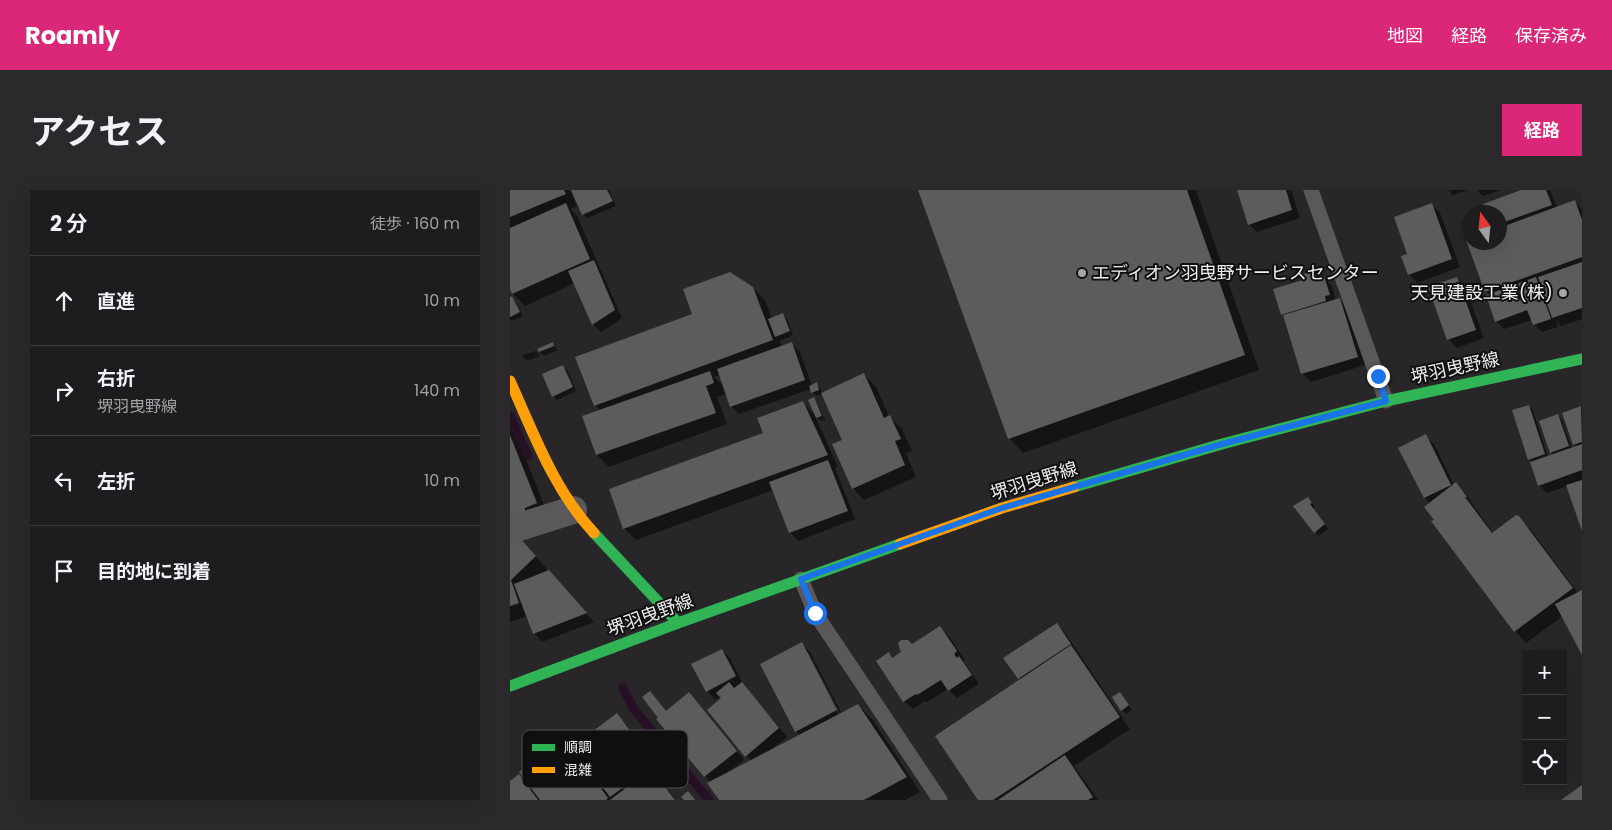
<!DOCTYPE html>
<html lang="ja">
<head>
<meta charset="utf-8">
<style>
  :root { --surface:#1e1c1e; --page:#2b292b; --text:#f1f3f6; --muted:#a1a1a4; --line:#3c3a3c; --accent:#db2777 }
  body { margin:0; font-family:Poppins,"Noto Sans JP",sans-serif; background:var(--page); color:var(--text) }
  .controls { position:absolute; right:15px; bottom:15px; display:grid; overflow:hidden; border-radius:0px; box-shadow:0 5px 20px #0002 }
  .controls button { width:45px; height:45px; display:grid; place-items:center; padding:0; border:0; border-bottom:1px solid var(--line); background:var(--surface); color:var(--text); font:25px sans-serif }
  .compass { position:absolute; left:952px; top:15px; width:45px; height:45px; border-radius:50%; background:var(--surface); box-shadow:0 5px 20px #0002; rotate:345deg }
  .stop { position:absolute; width:15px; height:15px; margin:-11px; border:4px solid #1a73e8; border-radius:50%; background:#fff }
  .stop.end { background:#1a73e8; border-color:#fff; box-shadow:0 1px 5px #0008 }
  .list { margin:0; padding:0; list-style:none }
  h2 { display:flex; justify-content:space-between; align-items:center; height:65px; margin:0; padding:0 20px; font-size:21px }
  h2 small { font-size:16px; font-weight:400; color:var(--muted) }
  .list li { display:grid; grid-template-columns:32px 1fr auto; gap:15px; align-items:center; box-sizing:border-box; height:90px; padding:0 20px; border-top:1px solid var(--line) }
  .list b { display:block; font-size:19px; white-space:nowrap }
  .list p { margin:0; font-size:16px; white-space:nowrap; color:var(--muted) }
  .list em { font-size:16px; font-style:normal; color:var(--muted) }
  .icon { flex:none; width:28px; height:28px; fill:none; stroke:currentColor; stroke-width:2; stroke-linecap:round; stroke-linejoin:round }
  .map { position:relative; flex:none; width:1072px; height:610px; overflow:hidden; border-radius:0px }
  header { display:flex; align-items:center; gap:30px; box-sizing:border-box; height:70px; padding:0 25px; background:var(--accent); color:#fff }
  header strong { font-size:24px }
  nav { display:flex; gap:28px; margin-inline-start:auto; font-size:18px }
  .intro { display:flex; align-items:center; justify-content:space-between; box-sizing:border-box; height:120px; padding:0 30px }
  h1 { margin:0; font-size:35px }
  .button { padding:12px 22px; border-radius:0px; background:var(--accent); color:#fff; font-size:18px; font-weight:700 }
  main { display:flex; gap:30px; padding:0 30px }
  aside { flex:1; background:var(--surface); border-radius:0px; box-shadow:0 5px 20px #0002 }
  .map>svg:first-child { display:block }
  .shadow { fill:#0007; fill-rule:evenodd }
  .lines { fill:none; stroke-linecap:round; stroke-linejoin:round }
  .stream { stroke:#251025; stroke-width:9 }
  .building { fill:#5d5c5d }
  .lane { stroke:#5b585b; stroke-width:15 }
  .street { stroke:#5b585b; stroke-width:28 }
  .fast { stroke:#30b455; stroke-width:11 }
  .slow { stroke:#ff9f0a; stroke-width:11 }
  .route { stroke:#1a73e8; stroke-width:6 }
  .poi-dot { fill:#a9a7a9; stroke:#100f10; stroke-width:2 }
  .labels { text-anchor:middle; stroke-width:4; stroke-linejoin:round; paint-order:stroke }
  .poi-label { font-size:18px; fill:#efecee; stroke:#100f10; text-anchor:start }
  .street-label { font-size:18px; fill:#efecee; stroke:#100f10 }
  .key { fill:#100f10; stroke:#535153; stroke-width:1 }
  .key-label { font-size:14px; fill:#efecee }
</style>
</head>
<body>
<header>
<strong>Roamly</strong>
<nav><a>地図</a><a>経路</a><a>保存済み</a></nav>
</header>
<div class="intro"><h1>アクセス</h1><a class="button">経路</a></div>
<main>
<aside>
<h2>2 分<small>徒歩 · 160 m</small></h2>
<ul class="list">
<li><svg class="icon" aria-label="ahead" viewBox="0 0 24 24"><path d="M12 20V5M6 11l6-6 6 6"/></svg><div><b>直進</b></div><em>10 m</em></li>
<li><svg class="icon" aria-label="right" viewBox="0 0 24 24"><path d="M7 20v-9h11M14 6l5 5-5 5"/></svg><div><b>右折</b><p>堺羽曳野線</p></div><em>140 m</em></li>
<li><svg class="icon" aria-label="left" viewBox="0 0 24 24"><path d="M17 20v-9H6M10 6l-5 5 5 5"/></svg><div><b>左折</b></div><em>10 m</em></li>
<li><svg class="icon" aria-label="arrive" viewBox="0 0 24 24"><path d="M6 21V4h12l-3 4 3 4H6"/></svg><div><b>目的地に到着</b></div></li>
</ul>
</aside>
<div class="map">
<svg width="1072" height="610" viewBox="0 0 1072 610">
  <rect width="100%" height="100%" fill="#282628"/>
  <!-- shadow -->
  <g class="shadow">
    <path d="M0 0H60L67 16 60 19 67 26 112 128 91 142 83 134 65 93 15 116 3 104 0 96Z"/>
    <path d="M63 0H99L106 16 77 28 73 24Z"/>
    <path d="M410 0H686L749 180 513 263 499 248Z"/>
    <path d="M728 0H781L790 28 747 42 739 34Z"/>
    <path d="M938 0H958L943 5Z"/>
    <path d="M967 0H991L973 6Z"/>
    <path d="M1015 0H1040L1047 18 1065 12 1072 19V129L1051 136 1046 130 1048 137 1032 142 1024 134 1022 130 994 139 986 131 979 105 976 101 957 51 959 50V52H989V22H977L974 15Z"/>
    <path d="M922 15 930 23 950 77 907 93 899 84V65Z"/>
    <path d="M806 82 822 96 826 110 830 109 838 118 855 175 801 192 792 183 775 127 772 124 794 90Z"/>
    <path d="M946 88 955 97 974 148 947 158 938 149Z"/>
    <path d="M243 98 255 110 262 129 273 125 277 129 283 145 270 151 272 157 282 154 290 162 302 196 306 194 310 198 312 203 354 185 366 197 379 226 392 239 402 261 396 263 406 287 354 310 343 298 334 250 313 204 306 206 301 199 229 224 221 216 217 204 207 207 217 234 99 277 87 265 74 227 91 221 85 215 183 124ZM210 185 215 197 204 187Z"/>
    <path d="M0 105 6 112 13 126 2 131 0 130Z"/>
    <path d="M43 154 48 160 34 166 30 162 29 159Z"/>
    <path d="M26 161 30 166 17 171 13 167V165Z"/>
    <path d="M53 176 57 180 66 201 47 210 43 206Z"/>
    <path d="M303 209 307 213 315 230 311 231 305 226 328 277 325 278 345 329 288 351 280 342 264 300 126 350 115 339 100 300 254 244 293 213 307 227Z"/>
    <path d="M1019 216 1023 220 1038 267 1044 265 1041 262 1048 226 1052 230 1062 259 1067 257 1064 254 1071 217 1072 219V338L1058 296 1037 303 1029 295 1023 272 1019 269Z"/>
    <path d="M0 229 38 325 0 344Z"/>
    <path d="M915 246 924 254 944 295 946 294 954 302 983 343 1008 327 1021 340 1068 403 1053 426 1016 453 1005 441 925 330 920 313 915 308Z"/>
    <path d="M802 312 805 317 803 318 818 339 809 346 785 316Z"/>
    <path d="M0 348 18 358 37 379V382L47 390 84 432 32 452 24 443 17 426 0 432Z"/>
    <path d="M547 434 555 443 620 539 564 576 588 610H469L510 490 509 489Z"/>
    <path d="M430 437 439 446 455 470 453 471 469 494 447 508 438 499 416 513 415 511 403 519 394 511 378 464 383 469Z"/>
    <path d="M292 454 300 462 332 524 348 515 363 530 410 602 395 610H210L201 593 148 529 156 522 187 512 234 570 220 581 242 571 236 566 213 508 211 506 205 510 197 501 211 460 220 468 234 496 277 547 262 559 291 546 286 541 252 474ZM296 462H298L331 525 329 526Z"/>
    <path d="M614 508 622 520 616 524 612 520Z"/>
    <path d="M107 525 115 533 152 583 147 586 166 610H0V592L8 586 20 598 54 550 66 563Z"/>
  </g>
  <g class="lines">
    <!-- stream -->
    <g class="stream">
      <path d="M0 226 18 266"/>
      <path d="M113 498 123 518 199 610"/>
    </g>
  </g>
  <!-- building -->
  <g class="building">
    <path d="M0 0H54L56 4 0 27Z"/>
    <path d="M61 0H97L103 11 72 25Z"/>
    <path d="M408 0H677L735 165 498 249Z"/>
    <path d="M727 0H776L782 20 738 35Z"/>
    <path d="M1011 0H1036L1042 15 989 34V22H976L973 14Z"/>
    <path d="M1065 10 1072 30V67L975 102 956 50 959 49V52H989V38Z"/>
    <path d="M56 13 80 69 2 104 0 99V38Z"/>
    <path d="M922 13 942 69 898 85 891 66 897 64 884 27Z"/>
    <path d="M84 70 105 120 82 135 58 81Z"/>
    <path d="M1072 72V118L1042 128 1028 87Z"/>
    <path d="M806 80 808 88 814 86 820 105 815 106 816 111 771 125 763 99 793 90 791 85Z"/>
    <path d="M220 82 243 97 263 150 84 216 65 167 182 124 173 99Z"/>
    <path d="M947 87 966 140 937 150 918 97Z"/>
    <path d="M1026 87 1041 129 1023 135 1017 120 985 132 976 105Z"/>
    <path d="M2 106 10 122 0 127V107Z"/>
    <path d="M830 108 848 167 791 184 773 125Z"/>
    <path d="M273 123 280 141 265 147 258 129Z"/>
    <path d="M43 152 44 156 29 162 27 159Z"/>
    <path d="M282 152 295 190 220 217 207 179Z"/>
    <path d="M53 175 63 197 42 207 32 184Z"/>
    <path d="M200 181 204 193 196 196 206 223 86 265 72 226Z"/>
    <path d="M354 183 374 228 380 225 391 249 385 251 395 275 342 299 322 254 332 250 311 203Z"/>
    <path d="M307 192 309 200 301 203 299 196Z"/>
    <path d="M304 207 312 226 306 228 298 210Z"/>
    <path d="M293 211 318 265 113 339 99 299 253 243 247 228Z"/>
    <path d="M1019 215 1035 264 1018 270 1002 220Z"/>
    <path d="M1071 216 1072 252 1063 255 1052 223Z"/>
    <path d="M1048 224 1059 256 1040 263 1029 231Z"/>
    <path d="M916 244 941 295 914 308 888 258Z"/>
    <path d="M0 245 27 313 15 318V322L0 327Z"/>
    <path d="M1072 254V280L1028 296 1020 272Z"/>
    <path d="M318 270 338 321 279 343 259 292Z"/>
    <path d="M1072 290V341L1056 295Z"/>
    <path d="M946 292 957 307H955L982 343 1006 325 1009 326 1063 398 1004 442 921 331 924 330 914 317Z"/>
    <path d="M798 307 802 313 800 314 815 334 804 343 783 316Z"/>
    <path d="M6 344 26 366 1 390 9 413 0 416V346Z"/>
    <path d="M39 380 77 423 23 444 4 394Z"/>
    <path d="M1072 400V465L1045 414Z"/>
    <path d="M547 433 561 454 508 489 493 468Z"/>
    <path d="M430 436 447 461 444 464 447 468 449 466 462 485 438 501 431 490 407 505 406 504 393 512 366 471 379 462 382 468 391 462 389 457 388 453 391 450H398L402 454Z"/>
    <path d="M292 452 327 520 285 542 250 474Z"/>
    <path d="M561 455 610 527 483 610H468L425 546Z"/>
    <path d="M212 459 226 486 196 502 181 474Z"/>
    <path d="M219 492 224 498 232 492 269 538 235 567 197 520 211 508 206 503Z"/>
    <path d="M140 501 156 521 179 502 227 561 194 587 146 529 148 528 132 507Z"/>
    <path d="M610 502 619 515 611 521 602 507Z"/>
    <path d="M348 514 397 587 354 610H209L197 593Z"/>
    <path d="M107 523 145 574 100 607 62 557Z"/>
    <path d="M54 548 98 608 96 610H30L9 582Z"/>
    <path d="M555 565 583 607 578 610H488Z"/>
    <path d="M141 579 165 610H100Z"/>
    <path d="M9 584 28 610H0V591Z"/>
    <path d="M1072 595V610H1051Z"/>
    <path d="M178 601 185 610H174L171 607Z"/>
  </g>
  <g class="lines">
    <!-- lane -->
    <g class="lane">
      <path d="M801 0 876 211"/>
      <path d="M291 389 305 423 430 610"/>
    </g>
    <!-- street -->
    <path class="street" d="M0 340 63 320"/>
    <!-- fast -->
    <g class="fast">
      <path d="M564 297 712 254 876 211 1072 169"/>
      <path d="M84 343 168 433"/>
      <path d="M0 496 168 433 390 354"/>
    </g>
    <!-- slow -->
    <g class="slow">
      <path d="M0 191C24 244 44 300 84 343"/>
      <path d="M390 354 492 318 564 297"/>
    </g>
  </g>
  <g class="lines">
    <!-- route -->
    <path class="route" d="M305 423 291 389 492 318 712 254 876 211 868 186"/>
  </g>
  <!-- markers -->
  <g class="poi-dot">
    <circle cx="572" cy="83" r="5"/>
    <circle cx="1053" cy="103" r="5"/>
  </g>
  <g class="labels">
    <!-- poi labels -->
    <g class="poi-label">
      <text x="582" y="89">エディオン羽曳野サービスセンター</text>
      <text x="1043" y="109" text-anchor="end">天見建設工業(株)</text>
    </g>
    <!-- street labels -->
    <g class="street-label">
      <text transform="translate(945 178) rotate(-12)" y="6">堺羽曳野線</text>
      <text transform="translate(524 291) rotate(-17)" y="6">堺羽曳野線</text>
      <text transform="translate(140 425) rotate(-20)" y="6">堺羽曳野線</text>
    </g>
  </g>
  <!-- legend -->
  <rect x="12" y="540" width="166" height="58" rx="8" class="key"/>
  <rect x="22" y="554" width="23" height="7" fill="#30b455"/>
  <rect x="22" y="577" width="23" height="6" fill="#ff9f0a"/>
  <g class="key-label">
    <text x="54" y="562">順調</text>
    <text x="54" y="585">混雑</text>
  </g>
</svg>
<div class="controls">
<button>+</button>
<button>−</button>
<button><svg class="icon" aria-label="locate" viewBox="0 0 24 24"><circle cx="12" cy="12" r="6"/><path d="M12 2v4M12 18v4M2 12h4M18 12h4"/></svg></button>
</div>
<svg class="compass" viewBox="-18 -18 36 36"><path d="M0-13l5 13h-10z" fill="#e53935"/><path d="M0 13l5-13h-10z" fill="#a1a1a4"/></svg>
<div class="stop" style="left:305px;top:423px"></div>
<div class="stop end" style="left:868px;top:186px"></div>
</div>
</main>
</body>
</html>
